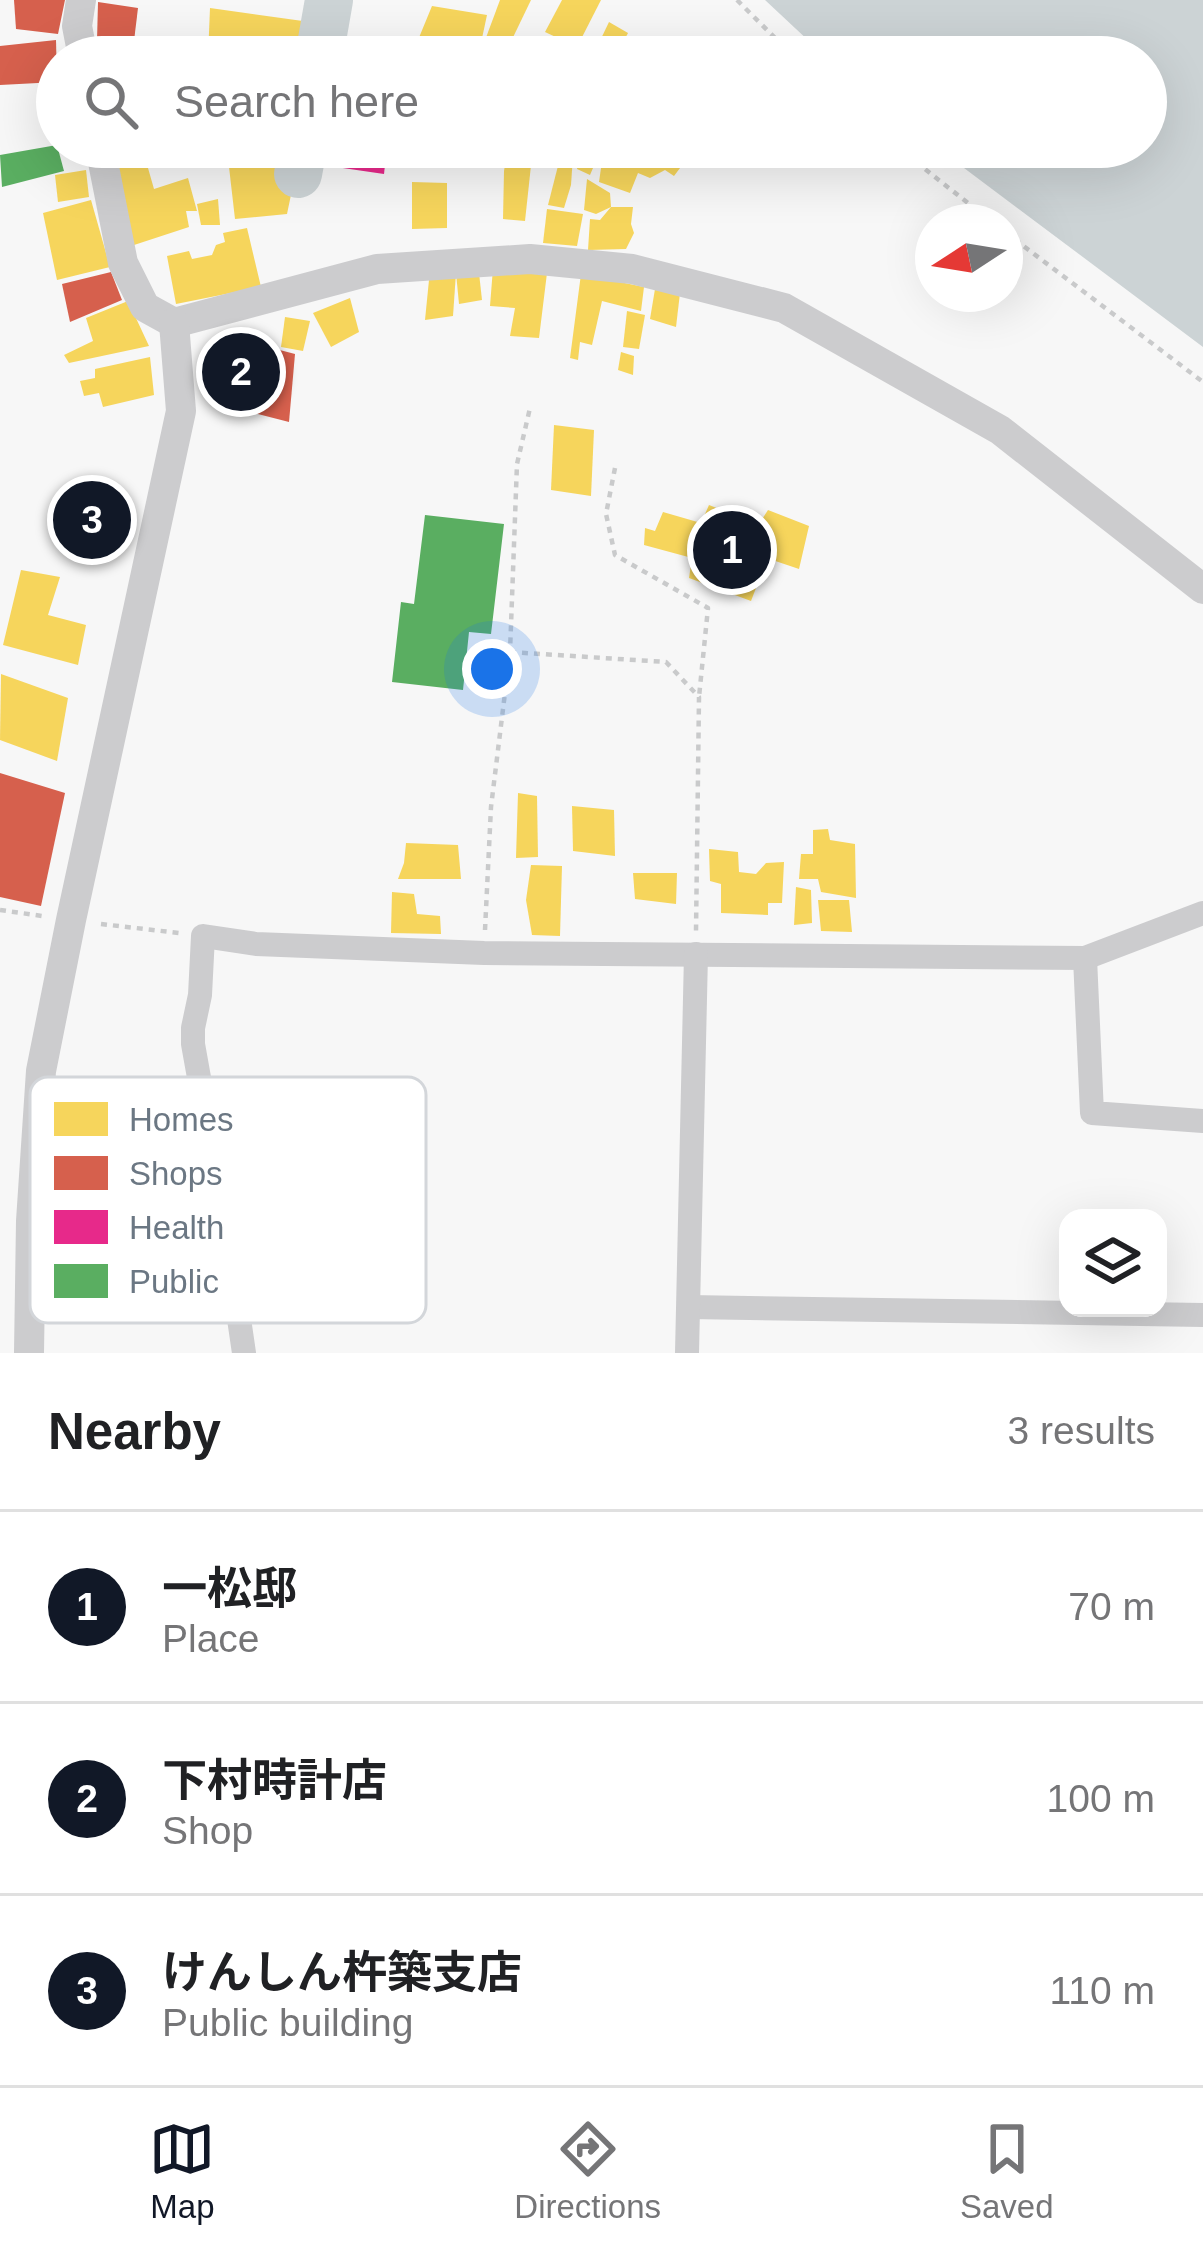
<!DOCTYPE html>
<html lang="en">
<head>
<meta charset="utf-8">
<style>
  :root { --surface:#fff; --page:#f2f2f2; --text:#202124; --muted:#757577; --line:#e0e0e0; --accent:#111827 }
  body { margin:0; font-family:Arial,"Noto Sans JP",sans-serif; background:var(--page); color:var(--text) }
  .controls { position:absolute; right:36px; bottom:36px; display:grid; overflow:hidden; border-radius:24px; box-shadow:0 12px 48px #0002 }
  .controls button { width:108px; height:108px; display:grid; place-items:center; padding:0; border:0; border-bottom:3px solid var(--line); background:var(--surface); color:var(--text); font:60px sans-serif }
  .compass { position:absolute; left:915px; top:204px; width:108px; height:108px; border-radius:50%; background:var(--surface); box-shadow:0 12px 48px #0002; rotate:258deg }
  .you { position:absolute; left:492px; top:669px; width:42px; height:42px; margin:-30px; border:9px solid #fff; border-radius:50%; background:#1a73e8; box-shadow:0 0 0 18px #1a73e833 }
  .badge { display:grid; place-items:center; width:78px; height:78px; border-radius:50%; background:var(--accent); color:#fff; font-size:39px; font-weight:700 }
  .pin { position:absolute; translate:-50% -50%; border:6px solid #fff; box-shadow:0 3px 12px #0006 }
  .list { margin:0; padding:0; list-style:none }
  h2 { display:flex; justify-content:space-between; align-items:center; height:156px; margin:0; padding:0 48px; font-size:51px }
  h2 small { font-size:39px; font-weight:400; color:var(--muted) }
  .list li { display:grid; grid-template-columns:78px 1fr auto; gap:36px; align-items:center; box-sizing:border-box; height:192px; padding:0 48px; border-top:3px solid var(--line) }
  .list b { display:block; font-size:45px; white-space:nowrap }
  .list p { margin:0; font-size:39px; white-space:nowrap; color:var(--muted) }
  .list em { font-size:39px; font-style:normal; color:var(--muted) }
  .icon { flex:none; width:66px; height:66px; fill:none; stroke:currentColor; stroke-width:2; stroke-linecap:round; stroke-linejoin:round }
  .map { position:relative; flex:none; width:1203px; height:1353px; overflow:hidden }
  .search { position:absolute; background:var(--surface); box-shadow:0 12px 48px #0002; left:36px; right:36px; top:36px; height:132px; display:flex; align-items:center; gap:30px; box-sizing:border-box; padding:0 42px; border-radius:66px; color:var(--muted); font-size:45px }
  .sheet { height:732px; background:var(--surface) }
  nav { display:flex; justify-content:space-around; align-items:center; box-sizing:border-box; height:168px; border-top:3px solid var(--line); background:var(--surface); font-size:33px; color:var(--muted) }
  nav a { display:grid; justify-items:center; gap:6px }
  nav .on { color:var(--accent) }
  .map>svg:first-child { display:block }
  .water { fill:#ccd3d5 }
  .homes { fill:#f6d55c }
  .shops { fill:#d6604d }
  .health { fill:#e7298a }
  .public { fill:#5aae61 }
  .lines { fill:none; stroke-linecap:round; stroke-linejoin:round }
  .river { stroke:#ccd3d5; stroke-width:48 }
  .path { stroke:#c9cacb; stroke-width:4.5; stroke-dasharray:6 6; stroke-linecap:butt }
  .minor { stroke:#ccccce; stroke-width:24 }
  .tertiary { stroke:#ccccce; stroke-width:30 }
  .key { fill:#fff; stroke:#d3d6da; stroke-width:3 }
  .key-label { font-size:33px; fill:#6b7783 }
</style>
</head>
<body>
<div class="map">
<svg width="1203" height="1353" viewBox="0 0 1203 1353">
  <rect width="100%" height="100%" fill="#f7f7f7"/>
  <!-- water -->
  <path class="water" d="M765 0H1203V347L936 147H1146V57H826Z"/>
  <!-- homes -->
  <g class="homes">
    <path d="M500 0H531L506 52 484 43Z"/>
    <path d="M562 0H601L577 47 545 32Z"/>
    <path d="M432 6 487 15 478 57H438L439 50 418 40Z"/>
    <path d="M210 8 310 22 302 57H208Z"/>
    <path d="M609 22 628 33 616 56 597 47Z"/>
    <path d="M648 37 673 52 670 57H637Z"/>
    <path d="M108 147H165L166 153 111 159Z"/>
    <path d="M222 147H294L292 190 287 214 235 219 229 167 222 165Z"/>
    <path d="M508 147H533L525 221 503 219 504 171Z"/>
    <path d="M581 147 614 149 615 156 631 161 635 147H675L670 158 683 164 674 176 665 170 650 178 638 173 630 193 599 182 602 161H596L590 175 577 169Z"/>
    <path d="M561 154 573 156 571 185 564 208 548 205Z"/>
    <path d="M146 161 154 189 188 178 197 211H186L189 227 131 246 114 165Z"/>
    <path d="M86 170 89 197 58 202 55 175Z"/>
    <path d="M587 179 610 193 611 207H633L631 224 634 233 626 249 588 250 590 219 600 220 611 207 596 214 584 210Z"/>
    <path d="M412 182 447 183V228L412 229Z"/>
    <path d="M218 199 220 225H201L197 204Z"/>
    <path d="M91 200 110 267 57 280 43 213Z"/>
    <path d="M547 209 583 214 577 246 543 243Z"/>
    <path d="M247 228 261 287 176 304 167 256 189 251 192 259 212 255 216 245 225 242 223 233Z"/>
    <path d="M493 268 547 273 539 338 510 336 515 308 490 306Z"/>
    <path d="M456 273H479L482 300 459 304Z"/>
    <path d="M456 273 453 316 425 320 429 280Z"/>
    <path d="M581 274 644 287 641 311 602 301 592 345 580 342 578 360 570 358Z"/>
    <path d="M655 289 680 293 676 327 650 319Z"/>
    <path d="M350 298 359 332 331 347 313 313Z"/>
    <path d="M128 301 149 346 69 363 64 355 93 341 86 318Z"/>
    <path d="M627 311 645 315 639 349 623 347Z"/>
    <path d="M285 317 310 321 303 351 281 347Z"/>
    <path d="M621 352 634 356 633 375 618 370Z"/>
    <path d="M150 357 154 395 103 407 99 393 84 396 80 381 95 378V369Z"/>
    <path d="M554 425 594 430 591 496 551 490Z"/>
    <path d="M709 505 737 516 735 531 750 538 768 510 809 526 799 569 755 554 748 568 761 575 751 601 689 578 692 558 644 545 645 528 655 531 663 512 701 523Z"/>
    <path d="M21 570 60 577 48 615 86 625 78 665 3 645Z"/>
    <path d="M1 674 68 698 57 761 0 740Z"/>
    <path d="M518 793 537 796 538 857 516 858Z"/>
    <path d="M572 806 614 810 615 856 573 851Z"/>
    <path d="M828 829 830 840 855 844 856 898 821 892 818 879H799L801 854H813V830Z"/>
    <path d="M406 843 458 845 461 879H398L404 863Z"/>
    <path d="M709 849 738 852 739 872 756 874 766 863 784 862 782 903H768V915L721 913V884L710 881Z"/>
    <path d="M531 865 562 866 560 936 532 935 526 900Z"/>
    <path d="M633 873H677L676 904 635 899Z"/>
    <path d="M796 887 811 890 812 923 794 925Z"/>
    <path d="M392 892 414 894 417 914 440 916 441 934 391 933Z"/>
    <path d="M818 900H849L852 932 821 931Z"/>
  </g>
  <!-- shops -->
  <g class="shops">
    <path d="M14 0H65L58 34 16 29Z"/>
    <path d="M98 2 138 8 134 41H97Z"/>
    <path d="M56 40 57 82 0 85V46Z"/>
    <path d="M111 272 122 300 70 322 62 284Z"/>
    <path d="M223 335 295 354 289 422 215 403Z"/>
    <path d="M0 773 65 793 41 906 0 897Z"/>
  </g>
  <!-- health -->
  <path class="health" d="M330 147H387L384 174 329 166Z"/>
  <!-- public -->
  <g class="public">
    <path d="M57 145 64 171 2 187 0 155Z"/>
    <path d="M425 515 504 524 491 634 469 632 463 690 392 682 401 602 414 604Z"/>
  </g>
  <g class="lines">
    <!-- river -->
    <g class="river">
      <path d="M319 57 329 0"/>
      <path d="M298 174 303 147"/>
    </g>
    <!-- path -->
    <g class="path">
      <path d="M737 0 794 57"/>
      <path d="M897 147 992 222"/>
      <path d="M1005 232 1203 382"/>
      <path d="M615 468 606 514 615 555 708 608 699 697"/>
      <path d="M510 652 666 662 699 697 696 931"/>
      <path d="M0 910 42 916"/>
      <path d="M101 924 179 933"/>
      <path d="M485 930 491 807 510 652 517 464 530 408"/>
    </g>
    <!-- minor -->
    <g class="minor">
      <path d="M1085 958 1092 1113 1203 1121"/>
      <path d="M689 1307 1203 1315"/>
      <path d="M244 1353 225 1223 193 1044V1028L200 995 203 936 256 944 484 953 1085 958 1203 913"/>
      <path d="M687 1353 696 954"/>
    </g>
    <!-- tertiary -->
    <g class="tertiary">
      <path d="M81 0 77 26 83 57"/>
      <path d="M100 147 123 263 145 307 174 323 377 269 530 259 632 269 784 308 1000 430 1203 589"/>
      <path d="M29 1353 31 1221 41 1071 71 920 181 411 174 323"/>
    </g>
  </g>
  <!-- legend -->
  <rect x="30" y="1077" width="396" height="246" rx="18" class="key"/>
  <rect x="54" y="1102" width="54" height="34" fill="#f6d55c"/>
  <rect x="54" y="1156" width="54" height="34" fill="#d6604d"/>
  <rect x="54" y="1210" width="54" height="34" fill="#e7298a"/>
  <rect x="54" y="1264" width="54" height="34" fill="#5aae61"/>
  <g class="key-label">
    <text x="129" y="1131">Homes</text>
    <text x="129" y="1185">Shops</text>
    <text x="129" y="1239">Health</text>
    <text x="129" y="1293">Public</text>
  </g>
</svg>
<div class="controls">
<button><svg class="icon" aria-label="layers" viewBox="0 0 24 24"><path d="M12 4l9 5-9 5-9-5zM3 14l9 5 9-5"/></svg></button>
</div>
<svg class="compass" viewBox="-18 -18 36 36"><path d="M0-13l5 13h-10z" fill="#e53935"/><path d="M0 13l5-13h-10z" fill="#757577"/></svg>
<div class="you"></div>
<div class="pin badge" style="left:732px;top:550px">1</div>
<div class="pin badge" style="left:241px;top:372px">2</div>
<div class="pin badge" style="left:92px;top:520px">3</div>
<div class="search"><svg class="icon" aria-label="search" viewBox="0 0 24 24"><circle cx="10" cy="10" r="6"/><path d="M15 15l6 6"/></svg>Search here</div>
</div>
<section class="sheet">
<h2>Nearby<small>3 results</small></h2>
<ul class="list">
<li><span class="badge">1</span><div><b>一松邸</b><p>Place</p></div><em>70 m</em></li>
<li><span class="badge">2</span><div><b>下村時計店</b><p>Shop</p></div><em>100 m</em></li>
<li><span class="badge">3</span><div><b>けんしん杵築支店</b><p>Public building</p></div><em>110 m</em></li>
</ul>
</section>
<nav>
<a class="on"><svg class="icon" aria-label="map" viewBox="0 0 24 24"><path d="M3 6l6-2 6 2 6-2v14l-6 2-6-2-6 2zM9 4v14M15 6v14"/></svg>Map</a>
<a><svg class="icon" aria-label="directions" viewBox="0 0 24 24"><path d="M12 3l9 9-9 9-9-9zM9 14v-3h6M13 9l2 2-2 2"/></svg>Directions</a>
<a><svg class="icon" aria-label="saved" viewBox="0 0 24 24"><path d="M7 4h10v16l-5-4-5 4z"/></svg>Saved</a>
</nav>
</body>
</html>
